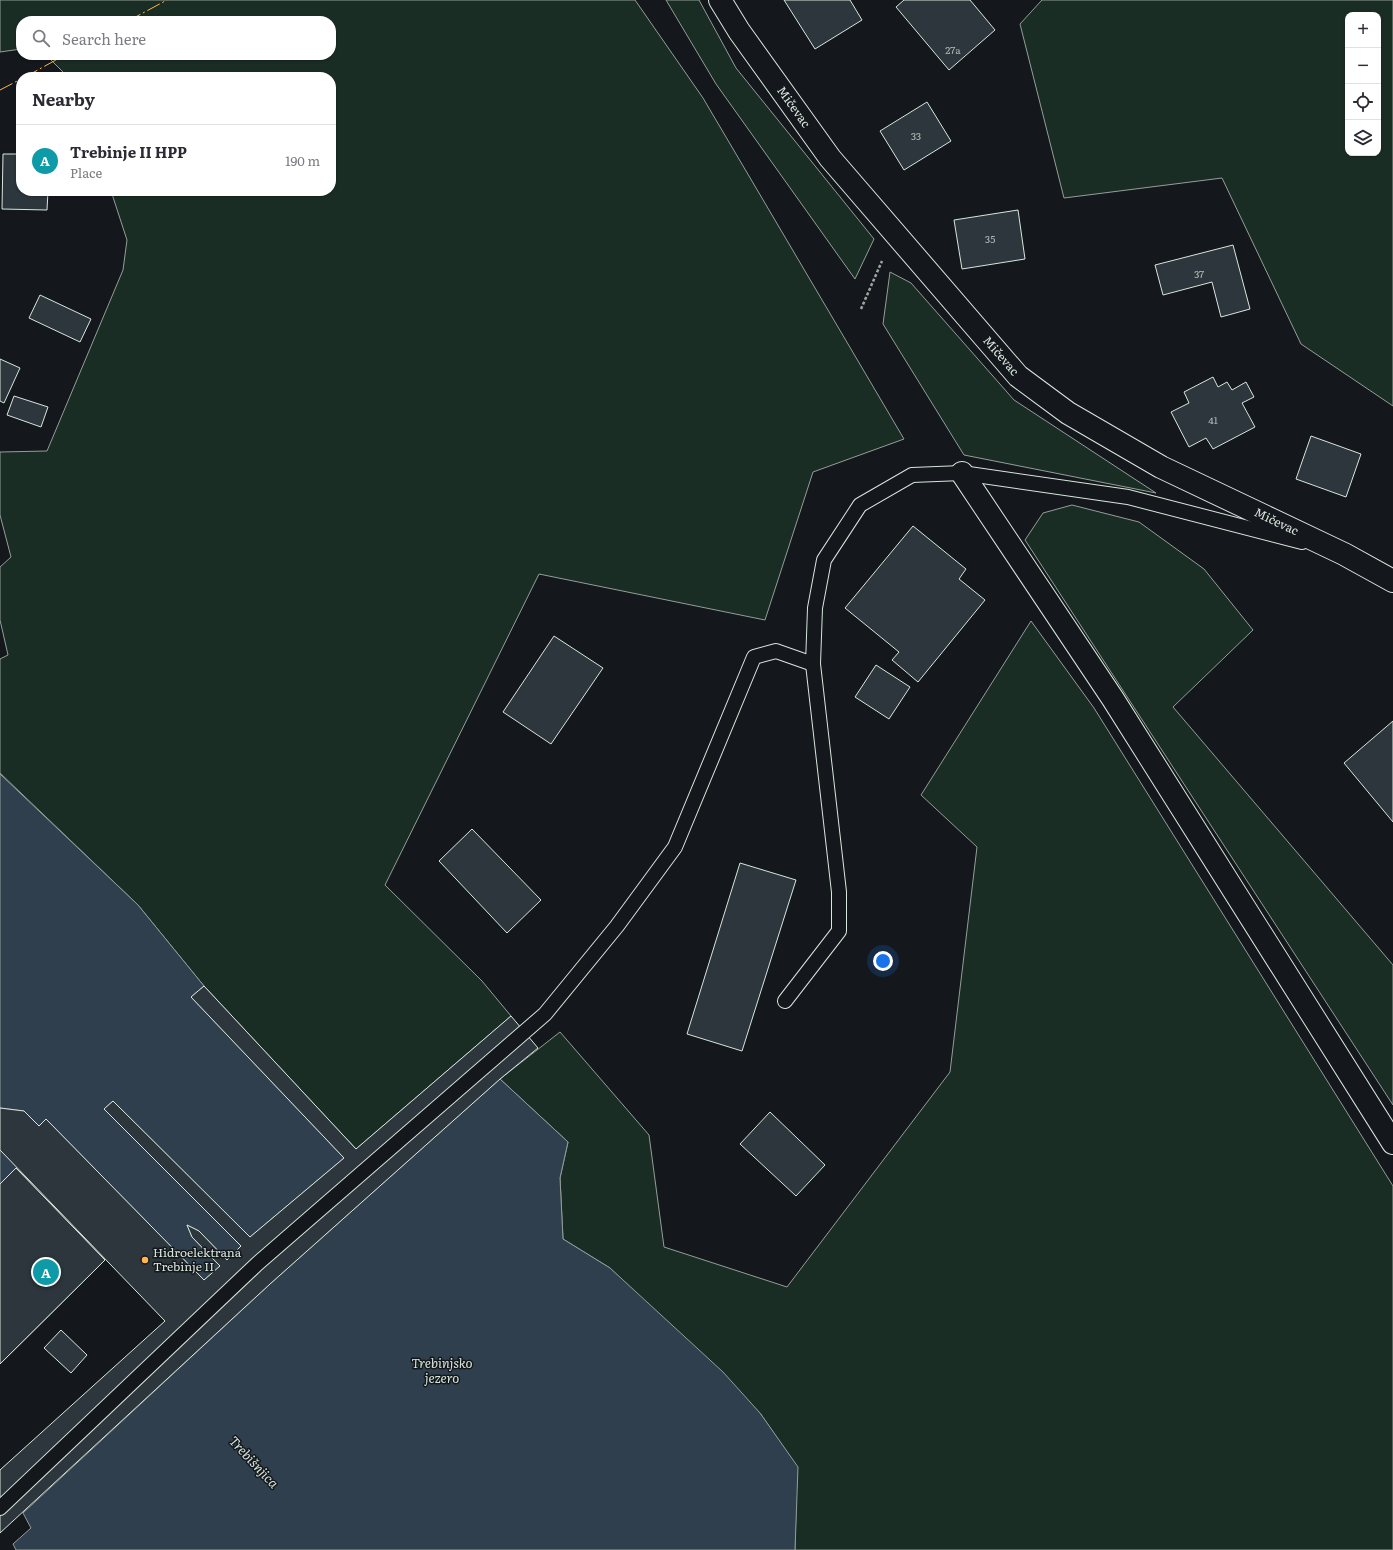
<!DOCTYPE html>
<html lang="en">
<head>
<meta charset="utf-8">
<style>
  :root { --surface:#fff; --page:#f2f2f3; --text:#2b2b33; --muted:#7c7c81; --line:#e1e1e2; --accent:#b45309 }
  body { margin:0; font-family:Literata,serif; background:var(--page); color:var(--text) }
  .controls { position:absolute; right:12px; top:12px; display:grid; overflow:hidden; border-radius:8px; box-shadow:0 1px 3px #0004 }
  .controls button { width:36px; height:36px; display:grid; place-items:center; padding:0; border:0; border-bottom:1px solid var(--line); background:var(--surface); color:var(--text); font:20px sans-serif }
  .you { position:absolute; left:883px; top:961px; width:14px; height:14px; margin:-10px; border:3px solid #fff; border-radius:50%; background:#1a73e8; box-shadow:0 0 0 6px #1a73e833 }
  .badge { display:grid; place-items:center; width:26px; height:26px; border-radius:50%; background:var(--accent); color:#fff; font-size:13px; font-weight:700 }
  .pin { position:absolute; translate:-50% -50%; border:2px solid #fff; box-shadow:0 1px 4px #0006 }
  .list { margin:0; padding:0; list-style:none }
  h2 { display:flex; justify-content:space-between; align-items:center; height:52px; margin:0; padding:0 16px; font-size:17px }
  h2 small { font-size:13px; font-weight:400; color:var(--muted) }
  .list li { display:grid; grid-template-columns:26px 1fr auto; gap:12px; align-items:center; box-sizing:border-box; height:72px; padding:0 16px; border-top:1px solid var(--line) }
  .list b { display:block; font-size:15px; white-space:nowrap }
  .list p { margin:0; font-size:13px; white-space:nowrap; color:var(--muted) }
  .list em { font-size:13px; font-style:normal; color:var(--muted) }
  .icon { flex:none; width:22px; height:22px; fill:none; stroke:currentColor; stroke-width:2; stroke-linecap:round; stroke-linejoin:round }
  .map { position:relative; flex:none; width:1393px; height:1550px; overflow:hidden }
  .search { position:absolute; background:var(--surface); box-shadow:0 1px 3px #0004; left:16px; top:16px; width:320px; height:44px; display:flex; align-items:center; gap:10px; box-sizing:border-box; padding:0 14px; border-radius:16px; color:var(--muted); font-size:15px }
  .panel { position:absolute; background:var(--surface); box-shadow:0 1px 3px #0004; left:16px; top:72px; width:320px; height:124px; border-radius:16px }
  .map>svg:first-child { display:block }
  .green { fill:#1a2d24; stroke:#939e99; fill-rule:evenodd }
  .water { fill:#2f3f4d; stroke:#939e99 }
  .building { fill:#2c363c; stroke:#d8e6dc }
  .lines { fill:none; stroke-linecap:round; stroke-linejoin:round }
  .lane-casing { stroke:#d8e6dc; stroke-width:16 }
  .street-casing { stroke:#d8e6dc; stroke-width:24 }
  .path { stroke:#9da8a2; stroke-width:2.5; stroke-dasharray:3 2; stroke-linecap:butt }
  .lane { stroke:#14181c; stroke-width:14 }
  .street { stroke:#14181c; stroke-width:22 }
  .power { stroke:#ffb74d; stroke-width:1; stroke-dasharray:14 3 2 3; stroke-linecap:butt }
  .poi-dot { fill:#ffb74d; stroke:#14181c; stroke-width:1.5 }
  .labels { text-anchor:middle; stroke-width:3; stroke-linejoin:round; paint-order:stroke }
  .number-label { font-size:10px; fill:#adbab4 }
  .street-label { font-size:12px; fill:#d8e6dc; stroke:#14181c }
  .poi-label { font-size:12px; fill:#d8e6dc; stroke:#14181c; text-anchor:start }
  .water-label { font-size:13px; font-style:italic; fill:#d8e6dc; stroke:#14181c }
</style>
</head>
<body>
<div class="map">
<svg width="1393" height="1550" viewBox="0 0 1393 1550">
  <rect width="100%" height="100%" fill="#14181c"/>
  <!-- green -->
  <g class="green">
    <path d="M0 0H635L703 98 904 439 813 472 765 620 539 574 385 885 482 981 511 1016 356 1149 204 986 138 905 0 773V659L8 655 0 620V567L11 557 0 515V452L47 451 123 270 127 240 111 191H331V77H68L46 55H331V21H21V49L0 52Z"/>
    <path d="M666 0H699L736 68 874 239 855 279 716 84Z"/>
    <path d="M1042 0H1393V406L1301 344 1222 178 1064 198 1020 24ZM1348 15H1378V153H1348Z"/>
    <path d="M890 272 911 283 1014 400 1156 493 964 455 883 324Z"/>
    <path d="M1072 505 1139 522 1204 569 1253 630 1173 707 1393 965V1105L1025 540 1043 513Z"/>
    <path d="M1031 621 1094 708 1393 1186V1550H795L797 1467 760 1413 610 1268 563 1239 560 1178 568 1142 500 1079 560 1032 649 1135 664 1247 787 1287 950 1072 977 847 921 795Z"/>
  </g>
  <!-- water -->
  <g class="water">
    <path d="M0 774 138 905 204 986 191 997 344 1158 250 1237 113 1101 105 1108 241 1246 227 1260 199 1231 187 1225 192 1237 220 1266 204 1280 46 1119 39 1126 24 1111 0 1108Z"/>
    <path d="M500 1079 568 1142 560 1178 563 1239 610 1268 723 1372 760 1413 798 1467 795 1550H16L13 1544 31 1528 23 1513 270 1284Z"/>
    <path d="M0 1150 17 1167 0 1184Z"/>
  </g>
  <!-- building -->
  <g class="building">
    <path d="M784 0H850L862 20 815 49Z"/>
    <path d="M904 0H970L995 30 949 70 896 7Z"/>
    <path d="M927 102 951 141 904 170 880 131Z"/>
    <path d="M3 154H21V191H48L47 210 2 209Z"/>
    <path d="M1018 210 1025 259 962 269 954 220Z"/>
    <path d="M1233 245 1250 309 1221 317 1212 282 1163 295 1155 265Z"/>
    <path d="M40 295 91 319 80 342 29 318Z"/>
    <path d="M0 359 20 368 4 403 0 401Z"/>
    <path d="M1213 377 1218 387 1227 382 1232 390 1246 382 1254 397 1242 403 1255 427 1213 449 1206 438 1189 447 1171 412 1189 403 1184 392Z"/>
    <path d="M14 396 48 407 41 427 7 415Z"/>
    <path d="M1311 436 1361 454 1346 497 1296 479Z"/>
    <path d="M913 526 966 569 959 579 985 600 918 682 892 660 899 652 845 608Z"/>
    <path d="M554 636 603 668 551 744 503 712Z"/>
    <path d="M876 665 910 687 889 719 855 697Z"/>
    <path d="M1393 721V822L1344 763Z"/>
    <path d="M472 829 541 900 507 933 439 861Z"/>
    <path d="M740 863 796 880 742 1051 687 1034Z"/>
    <path d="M204 986 356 1149 511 1016 538 1048 500 1079 270 1284 0 1533V1470L165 1321 0 1150V1108L24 1111 39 1126 46 1119 204 1280 220 1266 192 1237 187 1225 199 1231 227 1260 241 1246 104 1109 113 1101 250 1237 344 1158 191 997Z"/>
    <path d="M770 1112 825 1165 796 1196 740 1144Z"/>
    <path d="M16 1168 105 1260 0 1364V1184Z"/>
    <path d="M16 1168 105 1260 0 1364V1184Z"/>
    <path d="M61 1330 87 1355 71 1373 44 1348Z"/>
  </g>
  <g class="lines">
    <!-- lane casing -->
    <g class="lane-casing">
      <g id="lane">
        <path d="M785 1001 839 931V892L813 664"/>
        <path d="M0 1508 257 1264 545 1014 617 926 675 847 754 657 776 651 813 664 815 608 824 560 860 505 912 475 962 473 1128 497 1302 542"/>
      </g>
    </g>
    <!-- street casing -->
    <g class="street-casing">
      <g id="street">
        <path id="s1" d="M720 0 739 31 830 158 1018 376 1068 413 1161 467 1344 554 1393 581"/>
        <path d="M962 473 1113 699 1393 1143"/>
      </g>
    </g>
    <!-- path -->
    <path class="path" d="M861 309 882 261"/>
    <!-- lane -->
    <use href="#lane" class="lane"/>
    <!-- street -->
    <use href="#street" class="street"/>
    <!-- power -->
    <g class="power">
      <path d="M128 21 167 0"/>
      <path d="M25 77 65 55"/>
      <path d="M0 90 21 79"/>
    </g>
  </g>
  <!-- markers -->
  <circle class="poi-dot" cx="145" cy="1260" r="4"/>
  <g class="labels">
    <!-- number labels -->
    <g class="number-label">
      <text x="953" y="54">27a</text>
      <text x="916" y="140">33</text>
      <text x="990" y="243">35</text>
      <text x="1199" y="278">37</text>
      <text x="1213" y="424">41</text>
    </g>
    <!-- street labels -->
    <g class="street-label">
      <text dy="4" stroke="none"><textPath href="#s1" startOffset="130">Mičevac</textPath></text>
      <text dy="4" stroke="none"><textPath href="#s1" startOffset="454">Mičevac</textPath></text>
      <text dy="4" stroke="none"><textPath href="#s1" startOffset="778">Mičevac</textPath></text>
    </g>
    <!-- poi labels -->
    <g class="poi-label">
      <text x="153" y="1257">Hidroelektrana<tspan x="153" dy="14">Trebinje II</tspan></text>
    </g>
    <!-- water labels -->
    <g class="water-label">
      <text x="442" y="1368">Trebinjsko<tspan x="442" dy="15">jezero</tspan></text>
      <text transform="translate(254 1462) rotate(47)" y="5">Trebišnjica</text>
    </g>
  </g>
</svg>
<div class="controls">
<button>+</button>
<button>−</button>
<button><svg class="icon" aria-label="locate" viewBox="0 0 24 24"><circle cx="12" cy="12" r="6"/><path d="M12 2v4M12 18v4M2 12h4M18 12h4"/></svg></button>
<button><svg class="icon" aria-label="layers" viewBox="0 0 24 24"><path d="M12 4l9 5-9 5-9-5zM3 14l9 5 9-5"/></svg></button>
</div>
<div class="you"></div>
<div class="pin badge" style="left:46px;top:1272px;background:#0f9aa8">A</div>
<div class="search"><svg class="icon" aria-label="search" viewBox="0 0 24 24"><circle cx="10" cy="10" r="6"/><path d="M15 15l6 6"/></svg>Search here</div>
<section class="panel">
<h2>Nearby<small></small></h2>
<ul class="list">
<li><span class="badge" style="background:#0f9aa8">A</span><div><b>Trebinje II HPP</b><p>Place</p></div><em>190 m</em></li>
</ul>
</section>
</div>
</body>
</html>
